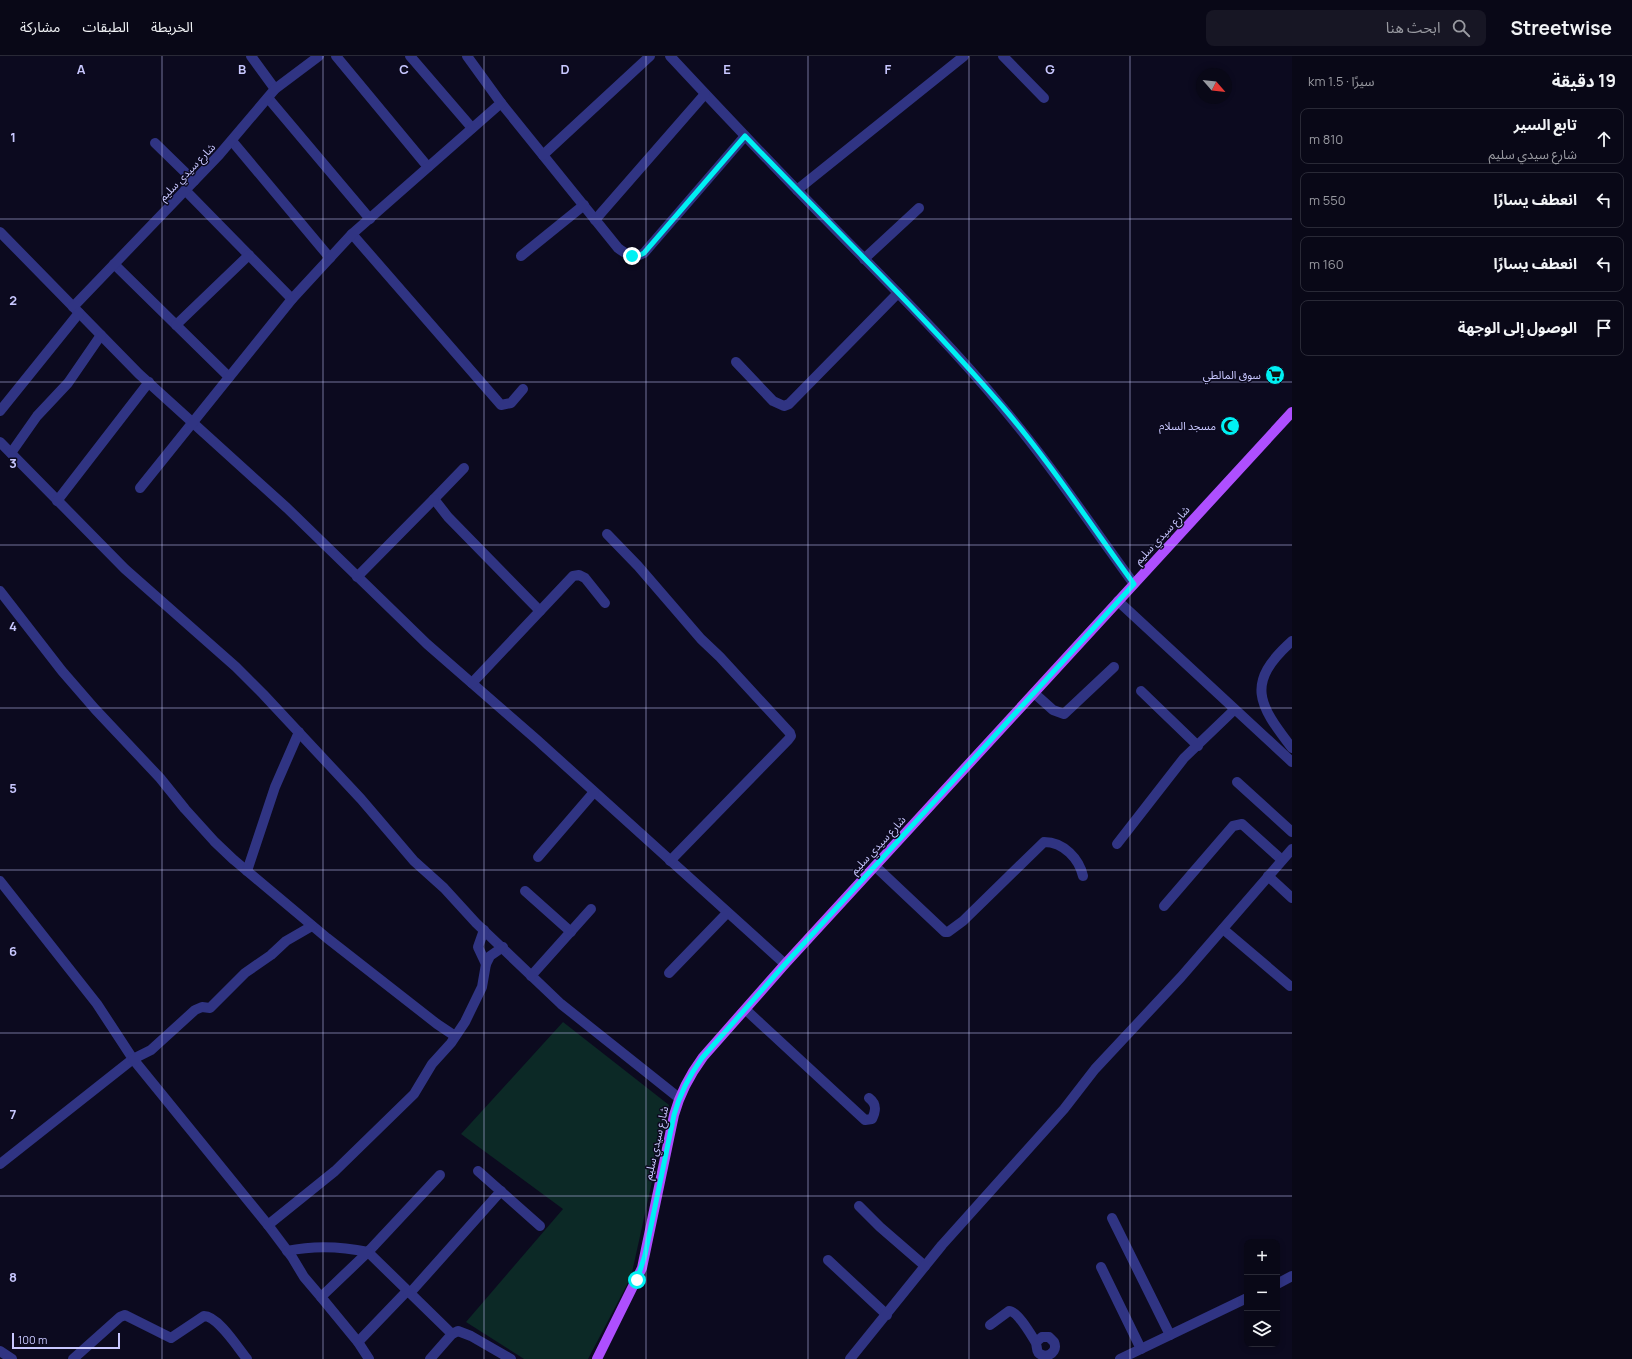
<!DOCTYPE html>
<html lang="ar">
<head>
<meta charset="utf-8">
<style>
  :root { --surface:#090817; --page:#171624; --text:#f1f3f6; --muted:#999aa1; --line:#292936 }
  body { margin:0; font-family:Manrope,"Noto Sans Arabic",sans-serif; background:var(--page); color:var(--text); direction:rtl }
  .controls { position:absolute; right:12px; bottom:12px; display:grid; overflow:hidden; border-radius:8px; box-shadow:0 2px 6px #0003 }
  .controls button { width:36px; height:36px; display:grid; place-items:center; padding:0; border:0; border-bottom:1px solid var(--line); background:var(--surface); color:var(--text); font:20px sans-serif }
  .compass { position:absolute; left:1196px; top:12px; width:36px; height:36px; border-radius:50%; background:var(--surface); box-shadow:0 2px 6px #0003; rotate:118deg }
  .scale { position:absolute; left:12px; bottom:10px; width:108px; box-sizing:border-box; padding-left:4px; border:2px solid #c9c8ff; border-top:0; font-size:11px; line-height:14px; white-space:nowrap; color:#c9c8ff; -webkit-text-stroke:3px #0c0a1f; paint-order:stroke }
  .stop { position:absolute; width:12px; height:12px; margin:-9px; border:3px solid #00f0f3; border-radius:50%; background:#fff }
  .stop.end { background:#00f0f3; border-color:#fff; box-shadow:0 1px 4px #0008 }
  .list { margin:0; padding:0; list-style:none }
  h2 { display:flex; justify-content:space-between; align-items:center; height:52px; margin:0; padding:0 16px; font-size:17px }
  h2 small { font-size:13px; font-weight:400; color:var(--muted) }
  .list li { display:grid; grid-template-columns:26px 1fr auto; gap:12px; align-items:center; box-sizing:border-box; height:56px; margin:0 8px 8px; padding:0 8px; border:1px solid var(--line); border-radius:8px }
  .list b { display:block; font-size:15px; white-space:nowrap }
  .list p { margin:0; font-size:13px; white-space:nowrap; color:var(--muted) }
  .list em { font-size:13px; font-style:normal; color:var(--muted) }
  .icon { flex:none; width:22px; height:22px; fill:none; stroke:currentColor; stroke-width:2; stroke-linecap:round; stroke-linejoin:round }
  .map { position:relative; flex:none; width:1292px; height:1303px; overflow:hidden; direction:ltr }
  header { display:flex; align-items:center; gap:24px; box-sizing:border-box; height:56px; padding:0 20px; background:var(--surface); border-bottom:1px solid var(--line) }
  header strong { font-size:19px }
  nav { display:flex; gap:22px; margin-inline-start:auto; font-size:14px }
  .search { width:280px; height:36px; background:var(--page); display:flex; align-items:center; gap:10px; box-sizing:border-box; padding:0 14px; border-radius:8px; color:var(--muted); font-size:15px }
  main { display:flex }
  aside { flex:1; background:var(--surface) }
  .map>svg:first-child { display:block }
  .green { fill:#0c2926 }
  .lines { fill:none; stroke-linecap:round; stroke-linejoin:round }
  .minor { stroke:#303483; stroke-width:10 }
  .major { stroke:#ae4fff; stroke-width:10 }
  .route { stroke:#00f0f3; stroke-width:5 }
  .grid { fill:none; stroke:#c9c8ff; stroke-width:1; stroke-opacity:0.55 }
  .labels { text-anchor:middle; stroke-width:3; stroke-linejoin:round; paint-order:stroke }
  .street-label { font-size:11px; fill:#c9c8ff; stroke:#0c0a1f }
  .poi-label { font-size:11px; fill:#c9c8ff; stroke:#0c0a1f; text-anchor:end }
  .grid-label { font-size:13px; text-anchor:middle; font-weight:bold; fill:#c9c8ff; stroke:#0c0a1f; stroke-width:3; stroke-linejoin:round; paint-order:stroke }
</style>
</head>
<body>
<header>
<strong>Streetwise</strong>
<div class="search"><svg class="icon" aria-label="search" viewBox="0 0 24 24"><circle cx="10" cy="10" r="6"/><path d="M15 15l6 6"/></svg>ابحث هنا</div>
<nav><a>الخريطة</a><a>الطبقات</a><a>مشاركة</a></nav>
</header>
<main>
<aside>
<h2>19 دقيقة<small>سيرًا · 1.5 km</small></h2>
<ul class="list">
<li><svg class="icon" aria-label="ahead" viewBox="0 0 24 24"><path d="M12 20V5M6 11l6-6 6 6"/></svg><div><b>تابع السير</b><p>شارع سيدي سليم</p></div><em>810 m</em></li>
<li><svg class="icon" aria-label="left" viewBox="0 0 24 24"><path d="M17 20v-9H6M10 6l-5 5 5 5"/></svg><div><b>انعطف يسارًا</b></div><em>550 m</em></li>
<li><svg class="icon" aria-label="left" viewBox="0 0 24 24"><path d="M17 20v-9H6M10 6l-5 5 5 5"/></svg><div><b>انعطف يسارًا</b></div><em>160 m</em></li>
<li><svg class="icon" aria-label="arrive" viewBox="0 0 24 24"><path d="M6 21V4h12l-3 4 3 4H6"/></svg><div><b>الوصول إلى الوجهة</b></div></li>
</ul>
</aside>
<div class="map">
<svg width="1292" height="1303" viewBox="0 0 1292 1303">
  <rect width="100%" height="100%" fill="#0c0a1f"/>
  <!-- green -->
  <path class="green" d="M563 966 669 1049 631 1221 588 1303H524L466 1266 563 1153 461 1078Z"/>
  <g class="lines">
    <!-- minor -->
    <g class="minor">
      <path d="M251 0 275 33"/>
      <path d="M336 0 428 111"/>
      <path d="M410 0 472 72"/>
      <path d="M670 0C725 59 780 117 836 174 893 232 951 289 1003 352 1050 408 1091 469 1134 528"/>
      <path d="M1003 0 1044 42"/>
      <path d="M268 42 370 163"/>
      <path d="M501 47 618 192C627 199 634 203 644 197L745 80"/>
      <path d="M232 85 330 202"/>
      <path d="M155 87 194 125"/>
      <path d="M543 99 650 0"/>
      <path d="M185 134 292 243"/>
      <path d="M797 134 964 0"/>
      <path d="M595 164 705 38"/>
      <path d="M0 176 139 318 287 452 427 588 536 683 785 908"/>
      <path d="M352 178 501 349 511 347 523 333"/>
      <path d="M521 200 584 149"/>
      <path d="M864 203 919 152"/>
      <path d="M114 208 229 321"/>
      <path d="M73 251 219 99 275 33 319 0"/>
      <path d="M176 269 249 199"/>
      <path d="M736 306 773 345 784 350 789 348 898 237"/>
      <path d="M0 355 79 257"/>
      <path d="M0 386 125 513 236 611 263 638 361 743 414 805 444 832 476 867 561 948 679 1042"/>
      <path d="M11 397 37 360 68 327 101 279"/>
      <path d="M464 412 434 443 448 461 540 555"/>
      <path d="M140 432 292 243 352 178 501 47 467 0"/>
      <path d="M57 445 149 326"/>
      <path d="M607 478 638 510 701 583 720 601 790 677 791 680 788 684 670 805"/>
      <path d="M357 521 434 443"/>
      <path d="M0 535 62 615 95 653 160 722 185 753 214 785 234 804 327 882 437 968 455 980"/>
      <path d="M1118 545 1292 706"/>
      <path d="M1292 585C1245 627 1258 648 1292 692"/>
      <path d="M472 627 573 520 579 519 585 522 605 547"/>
      <path d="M1141 635 1198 690"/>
      <path d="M1034 637 1053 654 1064 658 1114 611"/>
      <path d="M1237 726 1292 776"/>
      <path d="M1117 788 1184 702 1234 654"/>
      <path d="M538 801 594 736"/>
      <path d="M875 810 945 876H948L963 865 1044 786C1064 786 1079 803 1083 820"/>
      <path d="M247 815 275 731 299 676"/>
      <path d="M1268 820 1292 842"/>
      <path d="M0 825 97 948 133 1003 0 1108"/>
      <path d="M525 835 571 876"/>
      <path d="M1164 850 1233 770 1242 768 1282 804"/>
      <path d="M312 870 286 885 271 899 245 917 210 952 202 951 195 954 151 994 133 1003 268 1169 292 1201 304 1221 321 1241"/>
      <path d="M1223 873 1290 930"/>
      <path d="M484 874 478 891 486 908"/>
      <path d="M669 917 727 857"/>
      <path d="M531 920 591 853"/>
      <path d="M746 954 865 1064 872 1063C876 1055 877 1048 869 1042"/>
      <path d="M478 1115 540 1170"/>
      <path d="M859 1150 880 1171 925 1210"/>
      <path d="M1112 1162 1170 1279"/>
      <path d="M268 1169 335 1115 414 1038 432 1008 451 987 465 966 482 931 486 908 490 900 503 891"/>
      <path d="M287 1195C315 1189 340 1190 368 1196L440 1119"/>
      <path d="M828 1204 887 1259"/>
      <path d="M1101 1211 1141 1293"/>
      <path d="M1277 1228 1292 1220"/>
      <path d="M410 1237 501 1135"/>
      <path d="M990 1269 1009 1255C1017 1255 1030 1277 1035 1285 1039 1291 1033 1298 1046 1300 1053 1298 1057 1293 1054 1286L1049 1281H1042L1036 1286"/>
      <path d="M358 1286 407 1235"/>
      <path d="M0 1295 12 1303"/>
      <path d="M73 1303 120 1261 125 1259 171 1282 204 1260C218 1260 238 1292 247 1303"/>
      <path d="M369 1303 358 1286 321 1241 368 1196 452 1278"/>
      <path d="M430 1303 452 1278 458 1275 471 1280 511 1303"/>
      <path d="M850 1303 942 1189 1064 1053 1095 1013 1181 921 1292 793"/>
      <path d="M1120 1303 1247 1242"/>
    </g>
    <!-- major -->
    <path class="major" d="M597 1303 642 1212 674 1059C680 1037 689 1020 703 1001L785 908 1292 356"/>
  </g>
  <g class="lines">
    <!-- route -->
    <path class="route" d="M632 200H638L644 197 745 80C831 170 921 256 1002 350 1050 406 1090 468 1134 528L785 908 702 1002C689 1020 680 1037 674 1059L645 1199 637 1224"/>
  </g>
  <!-- grid -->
  <path class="grid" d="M162 0V1303M323 0V1303M484 0V1303M646 0V1303M808 0V1303M969 0V1303M1130 0V1303M0 163H1292M0 326H1292M0 489H1292M0 652H1292M0 814H1292M0 977H1292M0 1140H1292"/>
  <!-- icons -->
  <defs>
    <g id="supermarket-disc" transform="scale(1)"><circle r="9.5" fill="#00f0f3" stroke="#0c0a1f"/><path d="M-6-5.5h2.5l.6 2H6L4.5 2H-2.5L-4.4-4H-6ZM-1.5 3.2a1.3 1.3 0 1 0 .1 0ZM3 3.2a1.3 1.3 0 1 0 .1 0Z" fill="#111"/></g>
    <g id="mosque-disc" transform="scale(1)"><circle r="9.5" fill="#00f0f3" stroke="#0c0a1f"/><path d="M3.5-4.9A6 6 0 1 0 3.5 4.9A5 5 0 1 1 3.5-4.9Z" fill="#111"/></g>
  </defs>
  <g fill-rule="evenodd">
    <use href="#supermarket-disc" x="1275" y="319"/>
    <use href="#mosque-disc" x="1230" y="370"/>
  </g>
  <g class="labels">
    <!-- street labels -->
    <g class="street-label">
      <text transform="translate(187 116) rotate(-46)" y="4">شارع سيدي سليم</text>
      <text transform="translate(1162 479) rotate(-47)" y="4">شارع سيدي سليم</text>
      <text transform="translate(878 789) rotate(-47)" y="4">شارع سيدي سليم</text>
      <text transform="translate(656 1087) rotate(-77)" y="4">شارع سيدي سليم</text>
    </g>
    <!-- poi labels -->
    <g class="poi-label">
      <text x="1261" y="323">سوق المالطي</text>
      <text x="1216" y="374">مسجد السلام</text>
    </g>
  </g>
  <g class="grid-label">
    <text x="81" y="18">A</text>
    <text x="242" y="18">B</text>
    <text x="404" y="18">C</text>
    <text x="565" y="18">D</text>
    <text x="727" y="18">E</text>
    <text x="888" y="18">F</text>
    <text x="1050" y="18">G</text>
    <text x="13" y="86">1</text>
    <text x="13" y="249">2</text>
    <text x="13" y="412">3</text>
    <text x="13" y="575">4</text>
    <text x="13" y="737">5</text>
    <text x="13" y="900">6</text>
    <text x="13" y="1063">7</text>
    <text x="13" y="1226">8</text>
  </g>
</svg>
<div class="controls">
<button>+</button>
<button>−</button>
<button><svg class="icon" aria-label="layers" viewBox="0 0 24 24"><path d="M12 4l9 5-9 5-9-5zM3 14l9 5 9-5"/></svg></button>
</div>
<svg class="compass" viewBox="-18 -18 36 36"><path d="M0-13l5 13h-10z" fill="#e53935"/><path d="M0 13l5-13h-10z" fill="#999aa1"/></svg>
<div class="scale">100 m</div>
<div class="stop" style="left:637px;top:1224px"></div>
<div class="stop end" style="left:632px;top:200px"></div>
</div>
</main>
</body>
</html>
